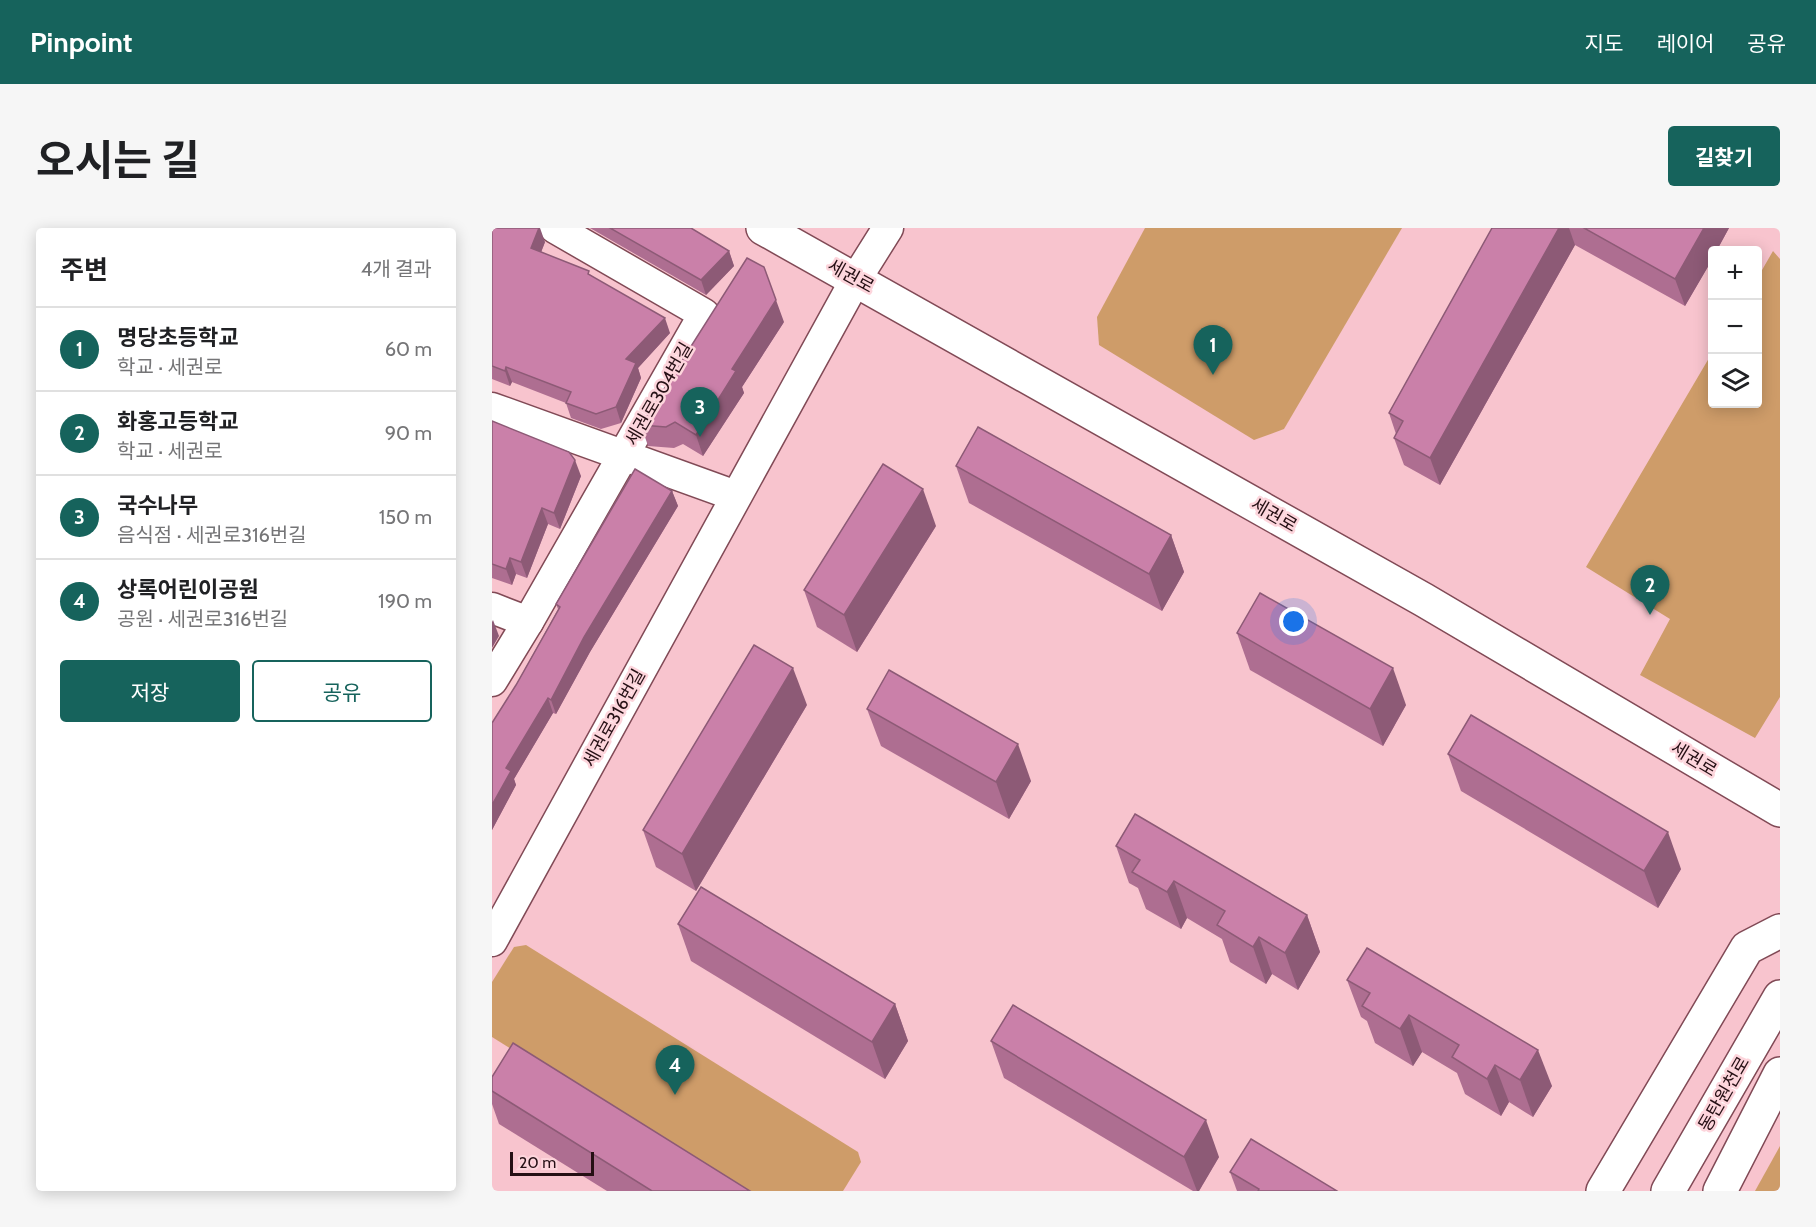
<!DOCTYPE html>
<html lang="ko">
<head>
<meta charset="utf-8">
<style>
  :root { --surface:#fff; --page:#f6f6f6; --text:#202124; --muted:#757577; --line:#e0e0e0; --accent:#16635c }
  body { margin:0; font-family:Cabin,"Noto Sans KR",sans-serif; background:var(--page); color:var(--text) }
  .controls { position:absolute; right:18px; top:18px; display:grid; overflow:hidden; border-radius:6px; box-shadow:0 3px 15px #0003 }
  .controls button { width:54px; height:54px; display:grid; place-items:center; padding:0; border:0; border-bottom:2px solid var(--line); background:var(--surface); color:var(--text); font:30px sans-serif }
  .scale { position:absolute; left:18px; bottom:15px; width:84px; box-sizing:border-box; padding-left:6px; border:3px solid #250f14; border-top:0; font-size:16px; line-height:21px; white-space:nowrap; color:#250f14; -webkit-text-stroke:4px #fdd5dc; paint-order:stroke }
  .you { position:absolute; left:802px; top:394px; width:21px; height:21px; margin:-15px; border:4px solid #fff; border-radius:50%; background:#1a73e8; box-shadow:0 0 0 9px #1a73e833 }
  .badge { display:grid; place-items:center; width:39px; height:39px; border-radius:50%; background:var(--accent); color:#fff; font-size:20px; font-weight:700 }
  .pin { position:absolute; translate:-50% -50px; filter:drop-shadow(0 2px 3px #0008) }
  .pin::after { content:''; position:absolute; top:32px; width:21px; height:18px; background:inherit; clip-path:polygon(0 0,100% 0,50% 100%) }
  .list { margin:0; padding:0; list-style:none }
  h2 { display:flex; justify-content:space-between; align-items:center; height:78px; margin:0; padding:0 24px; font-size:26px }
  h2 small { font-size:20px; font-weight:400; color:var(--muted) }
  .list li { display:grid; grid-template-columns:39px 1fr auto; gap:18px; align-items:center; box-sizing:border-box; height:84px; padding:0 24px; border-top:2px solid var(--line) }
  .list b { display:block; font-size:22px; white-space:nowrap }
  .list p { margin:0; font-size:20px; white-space:nowrap; color:var(--muted) }
  .list em { font-size:20px; font-style:normal; color:var(--muted) }
  .actions { display:flex; gap:12px; padding:18px 24px }
  .actions a { flex:1; padding:14px 0; border:2px solid var(--accent); border-radius:6px; text-align:center; font-size:21px; color:var(--accent) }
  .actions .main { background:var(--accent); color:#fff }
  .icon { flex:none; width:33px; height:33px; fill:none; stroke:currentColor; stroke-width:2; stroke-linecap:round; stroke-linejoin:round }
  .map { position:relative; flex:none; width:1288px; height:963px; overflow:hidden; border-radius:6px }
  header { display:flex; align-items:center; gap:36px; box-sizing:border-box; height:84px; padding:0 30px; background:var(--accent); color:#fff }
  header strong { font-size:28px }
  nav { display:flex; gap:33px; margin-inline-start:auto; font-size:21px }
  .intro { display:flex; align-items:center; justify-content:space-between; box-sizing:border-box; height:144px; padding:0 36px }
  h1 { margin:0; font-size:42px }
  .button { padding:15px 27px; border-radius:6px; background:var(--accent); color:#fff; font-size:21px; font-weight:700 }
  main { display:flex; gap:36px; padding:0 36px }
  aside { flex:1; background:var(--surface); border-radius:6px; box-shadow:0 3px 15px #0003 }
  .map>svg:first-child { display:block }
  .green { fill:#ce9c69 }
  .lines { fill:none; stroke-linecap:round; stroke-linejoin:round }
  .minor-casing { stroke:#814a56; stroke-width:33 }
  .tertiary-casing { stroke:#814a56; stroke-width:36 }
  .secondary-casing { stroke:#814a56; stroke-width:36 }
  .minor { stroke:#fff; stroke-width:30 }
  .tertiary { stroke:#fff; stroke-width:33 }
  .secondary { stroke:#fff; stroke-width:33 }
  .wall { fill:#ae6e91 }
  .shaded-wall { fill:#8d5a76 }
  .building { fill:#ca80a9; stroke:#8d5a76; stroke-width:1.5 }
  .labels { text-anchor:middle; stroke-width:5; stroke-linejoin:round; paint-order:stroke }
  .street-label { font-size:18px; fill:#250f14; stroke:#fdd5dc }
</style>
</head>
<body>
<header>
<strong>Pinpoint</strong>
<nav><a>지도</a><a>레이어</a><a>공유</a></nav>
</header>
<div class="intro"><h1>오시는 길</h1><a class="button">길찾기</a></div>
<main>
<aside>
<h2>주변<small>4개 결과</small></h2>
<ul class="list">
<li><span class="badge">1</span><div><b>명당초등학교</b><p>학교 · 세권로</p></div><em>60 m</em></li>
<li><span class="badge">2</span><div><b>화홍고등학교</b><p>학교 · 세권로</p></div><em>90 m</em></li>
<li><span class="badge">3</span><div><b>국수나무</b><p>음식점 · 세권로316번길</p></div><em>150 m</em></li>
<li><span class="badge">4</span><div><b>상록어린이공원</b><p>공원 · 세권로316번길</p></div><em>190 m</em></li>
</ul>
<div class="actions"><a class="main">저장</a><a>공유</a></div>
</aside>
<div class="map">
<svg width="1288" height="963" viewBox="0 0 1288 963">
  <rect width="100%" height="100%" fill="#f8c4ce"/>
  <!-- green -->
  <g class="green">
    <path d="M653 0H910L792 201 762 212 607 117 605 89Z"/>
    <path d="M1281 23 1288 31V469L1263 510 1148 447 1178 391 1094 339 1220 125V176H1266V49Z"/>
    <path d="M34 717 366 924 369 934 351 963H247L0 809V754L22 719Z"/>
    <path d="M1288 918V963H1263Z"/>
  </g>
  <g class="lines">
    <!-- minor casing -->
    <g class="minor-casing">
      <g id="minor">
        <path d="M0 180 244 268"/>
        <path d="M0 380 36 394 212 86 63 0"/>
        <path d="M0 453 36 394"/>
        <path d="M0 713 364 51 396 0"/>
      </g>
    </g>
    <!-- tertiary casing -->
    <g class="tertiary-casing">
      <path id="tertiary" d="M271 0 932 372 1288 582"/>
    </g>
    <!-- secondary casing -->
    <g class="secondary-casing">
      <g id="secondary">
        <path d="M1111 963 1255 720 1288 703"/>
        <path d="M1176 963 1288 769"/>
        <path d="M1228 963 1288 846"/>
      </g>
    </g>
    <!-- minor -->
    <use href="#minor" class="minor"/>
    <!-- tertiary -->
    <use href="#tertiary" class="tertiary"/>
    <!-- secondary -->
    <use href="#secondary" class="secondary"/>
  </g>
  <!-- wall -->
  <g class="wall">
    <path d="M0 0 53 14 49 24 99 47 178 105 146 140 149 150 129 195 109 201 79 190 74 175 20 154 18 158 0 151Z"/>
    <path d="M98 0H199L237 23 242 38 214 67Z"/>
    <path d="M1000 0H1237L1225 22H1221V30L1193 78 1083 17 948 257 912 237 902 210 904 206 897 185Z"/>
    <path d="M292 94 250 159 252 165 211 228 191 216 182 220 156 218 149 197Z"/>
    <path d="M0 193 89 248 68 301 56 296 35 350 24 346 20 357 0 350Z"/>
    <path d="M464 238 679 307 692 344 670 383 477 275Z"/>
    <path d="M180 263 186 278 98 424 64 486 61 485 22 551 24 557 0 602V495L24 457 66 381 64 376Z"/>
    <path d="M444 298 365 424 325 399 312 362Z"/>
    <path d="M745 405 914 477 891 518 758 442Z"/>
    <path d="M315 477 204 663 164 639 151 602Z"/>
    <path d="M375 481 539 553 517 591 389 518Z"/>
    <path d="M956 526 1189 641 1166 680 969 563Z"/>
    <path d="M624 618 815 687 828 724 806 762 780 746 774 756 738 734 730 711 695 690 689 701 654 681 646 660 637 655Z"/>
    <path d="M186 696 403 776 416 813 393 851 199 733Z"/>
    <path d="M855 752 1060 858 1041 889 1017 874 1009 888 973 866 965 845 930 824 921 838 883 815 875 793 869 789Z"/>
    <path d="M499 813 727 929 707 963H701L512 850Z"/>
    <path d="M0 849 258 963H115L7 896 0 876Z"/>
    <path d="M738 944 845 963H745Z"/>
  </g>
  <!-- shaded-wall -->
  <g class="shaded-wall">
    <path d="M47 0H48L53 14 45 35 39 20Z"/>
    <path d="M1067 0H1077L1083 17 948 257 938 230Z"/>
    <path d="M1212 0H1237L1225 22H1221V30L1193 78 1183 51Z"/>
    <path d="M237 23 242 38 214 67 209 52Z"/>
    <path d="M284 72 292 94 250 159 252 165 211 228 204 207 240 141Z"/>
    <path d="M173 90 178 105 146 140 149 150 129 195 124 179 134 131Z"/>
    <path d="M14 139 20 154 18 158 13 143Z"/>
    <path d="M83 232 89 248 68 301 62 285Z"/>
    <path d="M431 261 444 298 365 424 352 387Z"/>
    <path d="M180 263 186 278 98 424 64 486 59 472 92 409Z"/>
    <path d="M50 280 56 296 35 350 29 334Z"/>
    <path d="M679 307 692 344 670 383 657 346Z"/>
    <path d="M18 330 24 346 20 357 14 341Z"/>
    <path d="M1 392 7 408 0 420V394Z"/>
    <path d="M301 440 315 477 204 663 190 626Z"/>
    <path d="M901 440 914 477 891 518 878 481Z"/>
    <path d="M56 470 61 485 22 551 24 557 0 602V577L14 540Z"/>
    <path d="M526 516 539 553 517 591 504 554Z"/>
    <path d="M1176 604 1189 641 1166 680 1152 643Z"/>
    <path d="M682 653 695 690 689 701 675 664Z"/>
    <path d="M815 687 828 724 806 762 793 725Z"/>
    <path d="M767 709 780 746 774 756 761 719Z"/>
    <path d="M403 776 416 813 393 851 380 814Z"/>
    <path d="M917 787 930 824 921 838 908 801Z"/>
    <path d="M1046 822 1060 858 1041 889 1028 852Z"/>
    <path d="M1003 837 1017 874 1009 888 995 851Z"/>
    <path d="M714 892 727 929 707 963H705L692 929Z"/>
  </g>
  <!-- building -->
  <g class="building">
    <path d="M0 0H47L39 20 97 43 96 46 173 90 134 131 144 135 124 179 104 186 74 175 79 164 14 139 13 143 0 138Z"/>
    <path d="M118 0H199L237 23 209 52Z"/>
    <path d="M1000 0H1067L938 230 902 210 911 193 897 185Z"/>
    <path d="M1092 0H1212L1183 51Z"/>
    <path d="M255 30 272 39 284 72 240 141 244 143 204 207 183 194 174 199 149 197Z"/>
    <path d="M0 193 77 224 83 232 62 285 50 280 29 334 18 330 14 341 0 336Z"/>
    <path d="M486 199 679 307 657 346 464 238Z"/>
    <path d="M391 236 431 261 352 387 312 362Z"/>
    <path d="M143 241 180 263 92 409 59 472 56 470 14 540 19 543 0 577V495L24 457 68 379 64 376Z"/>
    <path d="M768 365 901 440 878 481 745 405Z"/>
    <path d="M262 417 301 440 190 626 151 602Z"/>
    <path d="M397 442 526 516 504 554 375 481Z"/>
    <path d="M979 487 1176 604 1152 643 956 526Z"/>
    <path d="M643 586 815 687 793 725 767 709 761 719 725 697 733 683 682 653 675 664 640 644 648 632 624 618Z"/>
    <path d="M209 659 403 776 380 814 186 696Z"/>
    <path d="M875 720 1046 822 1028 852 1003 837 995 851 960 829 967 817 917 787 908 801 870 778 878 765 855 752Z"/>
    <path d="M521 777 714 892 692 929 499 813Z"/>
    <path d="M21 815 258 963H160L0 863V849Z"/>
    <path d="M759 911 845 963H766L767 961 738 944Z"/>
  </g>
  <g class="labels">
    <!-- street labels -->
    <g class="street-label">
      <text transform="translate(359 48) rotate(29)" y="6">세권로</text>
      <text transform="translate(167 166) rotate(-60)" y="6">세권로304번길</text>
      <text transform="translate(782 287) rotate(30)" y="6">세권로</text>
      <text transform="translate(122 490) rotate(-61)" y="6">세권로316번길</text>
      <text transform="translate(1202 531) rotate(31)" y="6">세권로</text>
      <text transform="translate(1232 866) rotate(-60)" y="6">동탄원천로</text>
    </g>
  </g>
</svg>
<div class="controls">
<button>+</button>
<button>−</button>
<button><svg class="icon" aria-label="layers" viewBox="0 0 24 24"><path d="M12 4l9 5-9 5-9-5zM3 14l9 5 9-5"/></svg></button>
</div>
<div class="scale">20 m</div>
<div class="you"></div>
<div class="pin badge" style="left:721px;top:147px">1</div>
<div class="pin badge" style="left:1158px;top:387px">2</div>
<div class="pin badge" style="left:208px;top:209px">3</div>
<div class="pin badge" style="left:183px;top:867px">4</div>
</div>
</main>
</body>
</html>
